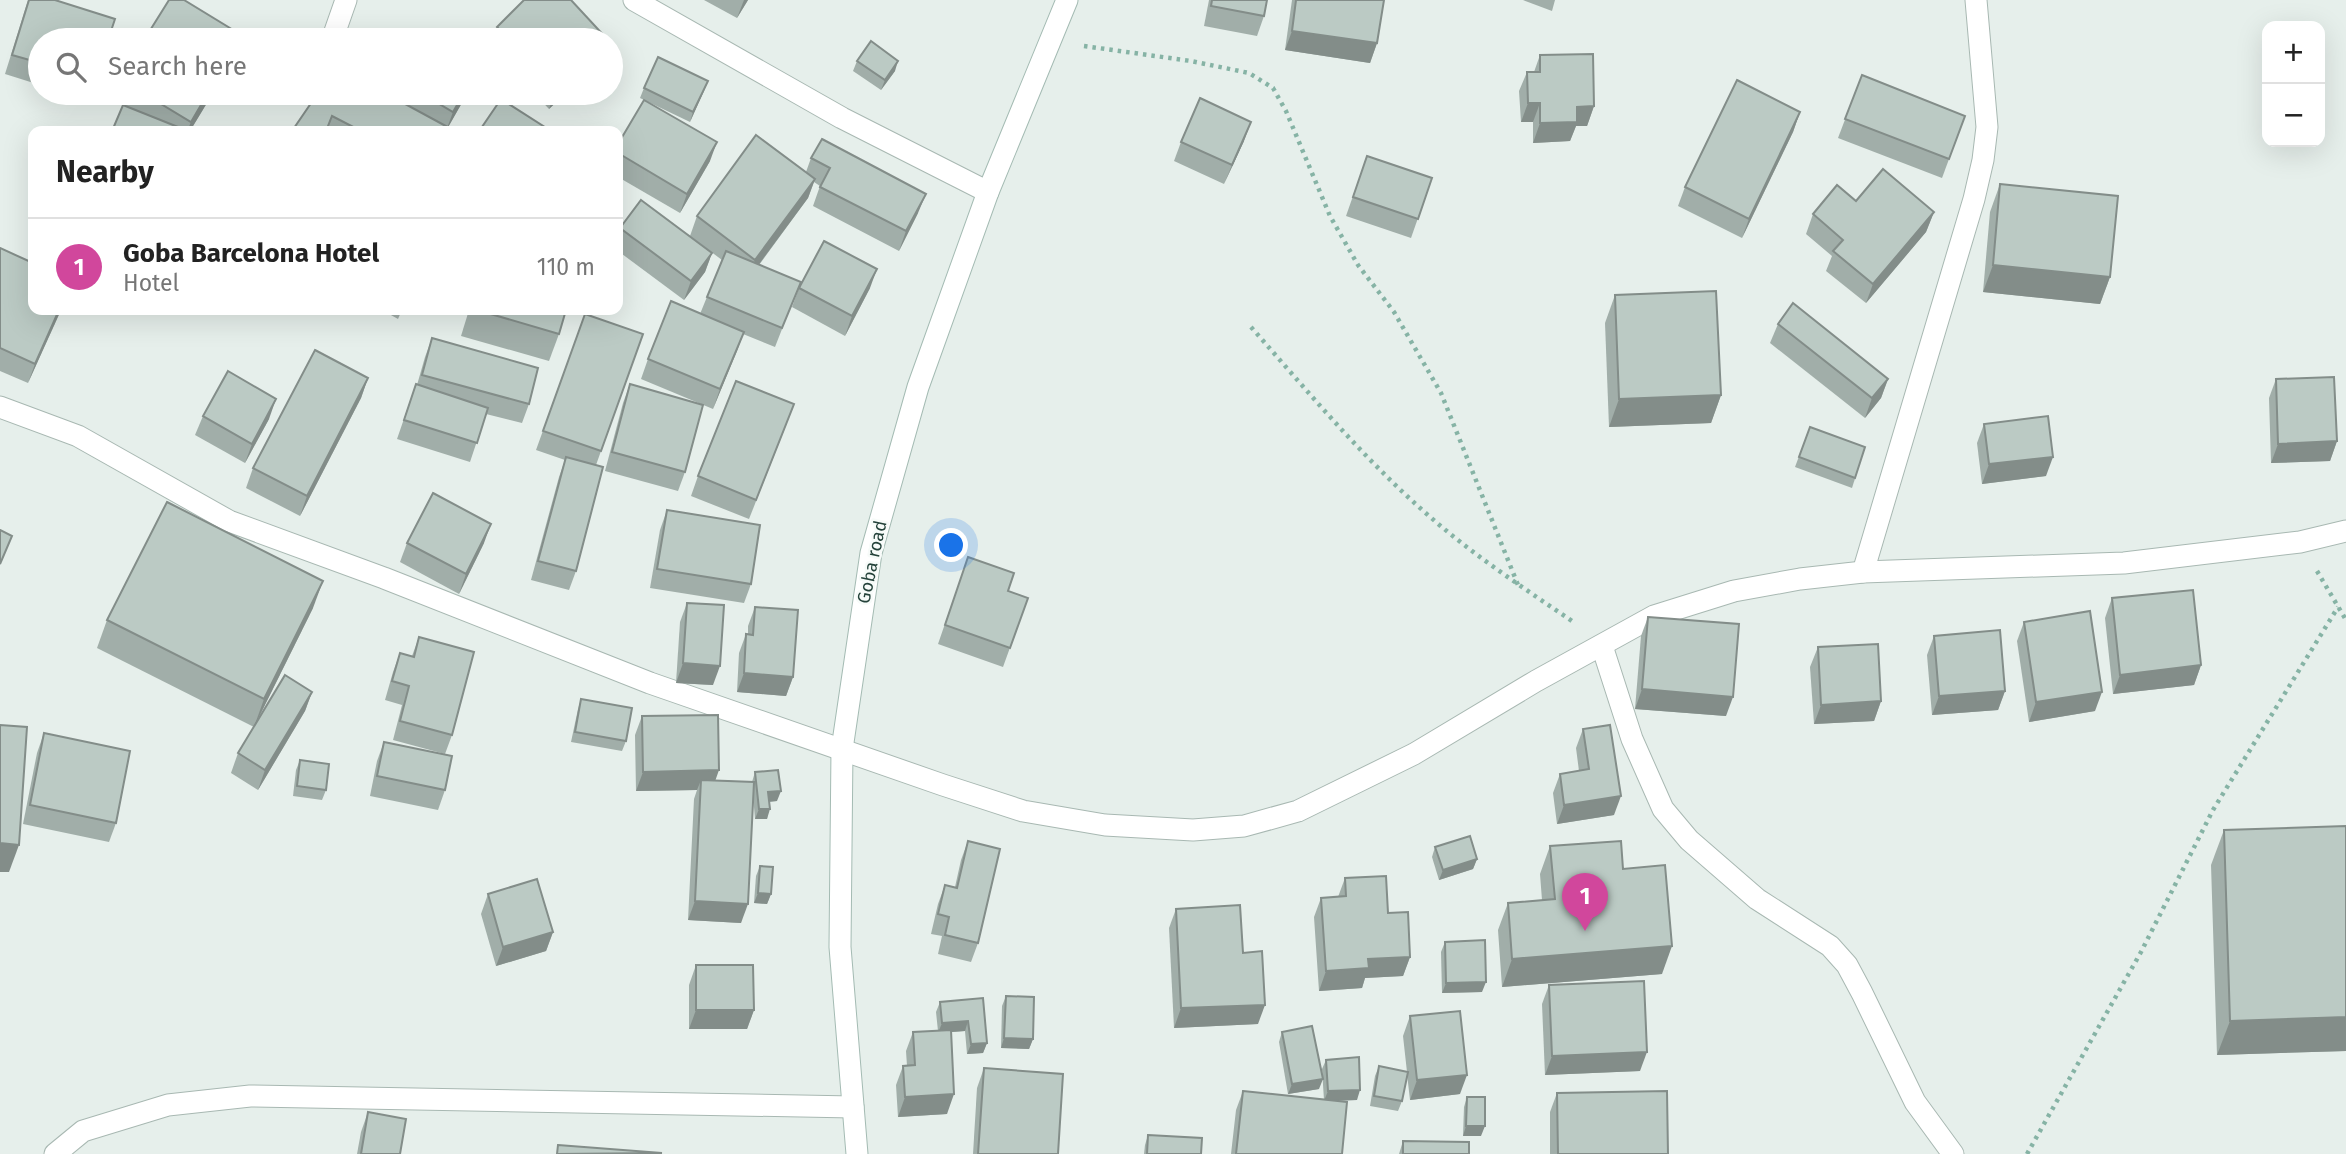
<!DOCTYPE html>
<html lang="en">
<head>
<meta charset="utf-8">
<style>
  :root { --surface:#fff; --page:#f2f2f2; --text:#222; --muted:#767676; --line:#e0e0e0; --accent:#0b8043 }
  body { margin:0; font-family:"Fira Sans",sans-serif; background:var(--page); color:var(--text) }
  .controls { position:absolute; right:21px; top:21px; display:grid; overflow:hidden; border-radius:14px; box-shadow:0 7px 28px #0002 }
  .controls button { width:63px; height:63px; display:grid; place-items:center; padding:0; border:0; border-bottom:2px solid var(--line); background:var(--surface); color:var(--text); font:35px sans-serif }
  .you { position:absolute; left:952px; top:546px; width:24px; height:24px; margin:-18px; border:5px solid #fff; border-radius:50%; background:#1a73e8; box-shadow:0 0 0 10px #1a73e833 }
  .badge { display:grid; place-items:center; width:46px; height:46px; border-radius:50%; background:var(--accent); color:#fff; font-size:23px; font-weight:700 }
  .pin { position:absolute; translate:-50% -58px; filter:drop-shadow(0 2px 4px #0008) }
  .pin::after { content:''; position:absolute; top:37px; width:24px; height:21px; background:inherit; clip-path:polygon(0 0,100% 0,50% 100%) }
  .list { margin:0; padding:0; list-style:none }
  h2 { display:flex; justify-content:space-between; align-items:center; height:91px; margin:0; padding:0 28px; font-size:30px }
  h2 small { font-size:23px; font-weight:400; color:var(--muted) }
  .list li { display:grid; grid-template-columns:46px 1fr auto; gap:21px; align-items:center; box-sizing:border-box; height:98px; padding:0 28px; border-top:2px solid var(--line) }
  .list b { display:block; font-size:26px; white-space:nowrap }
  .list p { margin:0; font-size:23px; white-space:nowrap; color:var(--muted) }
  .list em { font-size:23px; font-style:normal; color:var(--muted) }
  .icon { flex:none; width:38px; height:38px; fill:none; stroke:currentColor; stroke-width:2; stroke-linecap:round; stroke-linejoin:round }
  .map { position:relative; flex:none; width:2346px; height:1154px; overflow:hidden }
  .search { position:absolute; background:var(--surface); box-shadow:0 7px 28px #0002; left:28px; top:28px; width:595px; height:77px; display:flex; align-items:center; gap:18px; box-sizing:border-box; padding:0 24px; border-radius:38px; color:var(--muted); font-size:26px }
  .panel { position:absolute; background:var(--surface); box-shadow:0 7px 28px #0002; left:28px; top:126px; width:595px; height:189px; border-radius:14px }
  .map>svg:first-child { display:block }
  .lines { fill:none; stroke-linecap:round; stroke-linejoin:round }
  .street-casing { stroke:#a8b8b2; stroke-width:23 }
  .secondary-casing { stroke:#a4bbb3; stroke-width:23 }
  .path { stroke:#86b3a5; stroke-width:4.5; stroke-dasharray:3.5 5; stroke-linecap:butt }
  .street { stroke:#fff; stroke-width:21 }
  .secondary { stroke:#fff; stroke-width:21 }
  .wall { fill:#a1aea9 }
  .shaded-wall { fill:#838d89 }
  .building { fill:#bbcac4; stroke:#838d89; stroke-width:2 }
  .labels { text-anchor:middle; stroke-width:5; stroke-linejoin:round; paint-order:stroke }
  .street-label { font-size:18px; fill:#24423a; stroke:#f7fbf9 }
</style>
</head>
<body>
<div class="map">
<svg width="2346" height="1154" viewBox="0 0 2346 1154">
  <rect width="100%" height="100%" fill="#e6efeb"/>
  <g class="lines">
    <!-- street casing -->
    <g class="street-casing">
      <g id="street">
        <path d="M634 0 842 118 988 192"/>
        <path d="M332 40 346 0"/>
        <path d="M0 407 78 436 229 521 384 578 650 683 943 785 1023 811 1105 825 1193 830 1244 826 1298 811 1414 754 1536 681 1654 616 1734 591 1800 579 1863 572 2124 563 2300 542 2346 531"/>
        <path d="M1863 572 1974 199 1983 160 1987 127 1976 0"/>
        <path d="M1602 646 1632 739 1663 809 1689 840 1757 899 1830 946 1847 965 1862 993 1915 1102 1953 1154"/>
        <path d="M55 1154 83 1131 168 1105 250 1096 853 1107"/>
      </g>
    </g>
    <!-- secondary casing -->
    <g class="secondary-casing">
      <path id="secondary" d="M857 1154 840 947 842 749 871 553 918 387 988 192 1067 0"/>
    </g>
    <!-- path -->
    <g class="path">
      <path d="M1084 46 1191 61 1249 73 1273 88 1286 111 1330 216 1358 265 1394 312 1441 393 1518 585"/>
      <path d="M1251 327C1310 394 1367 463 1436 522 1479 559 1528 591 1575 623"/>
      <path d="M2317 571 2346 620"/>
      <path d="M2027 1154 2141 952 2213 810 2338 607"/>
    </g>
    <!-- street -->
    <use href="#street" class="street"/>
    <!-- secondary -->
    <use href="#secondary" class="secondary"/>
  </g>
  <!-- wall -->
  <g class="wall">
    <path d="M28 0 40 40V85L5 74Z"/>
    <path d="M704 0H748L737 18Z"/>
    <path d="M1209 0H1267L1264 16 1257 36 1204 26Z"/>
    <path d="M1292 0H1384L1377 43 1370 63 1285 50Z"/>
    <path d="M1523 0H1555L1552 11Z"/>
    <path d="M497 27 608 40H492Z"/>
    <path d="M1540 55 1594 106 1587 126H1576L1570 141 1533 143V122H1521L1519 91 1527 72H1534Z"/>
    <path d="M857 61 895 71 881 90 853 71Z"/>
    <path d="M1862 75 1965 116 1942 178 1838 138Z"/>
    <path d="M708 81 690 122 640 98 644 88Z"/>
    <path d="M65 93H91L89 100Z"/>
    <path d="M116 93H213L190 131H112L128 107 114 98Z"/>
    <path d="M318 93H467L463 101 448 127 455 131H292Z"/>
    <path d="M534 93H566L549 109Z"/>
    <path d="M1800 112 1793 132 1742 238 1678 206 1685 187Z"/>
    <path d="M1244 141 1224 184 1174 161 1181 142Z"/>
    <path d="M618 144 710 161 680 213 618 177Z"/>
    <path d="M1367 156 1432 178 1411 238 1346 216Z"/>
    <path d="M811 158 918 213 899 251 813 206 820 186 814 182 808 198 759 265 793 301 775 347 743 334 713 409 641 379 648 359 700 314 722 260 690 236 697 216 806 172Z"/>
    <path d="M2000 184 2110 277 2100 304 1983 292 1990 212Z"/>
    <path d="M1856 201 1934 212 1926 232 1866 303 1826 271 1832 256 1806 234 1813 214Z"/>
    <path d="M620 228 712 253 705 272 684 300 618 251V234Z"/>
    <path d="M0 248 61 310 28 383 0 371Z"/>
    <path d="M799 288H870L845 336 792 307Z"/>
    <path d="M1615 295 1721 395 1711 423 1609 427 1605 323Z"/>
    <path d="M382 310H402L398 319Z"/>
    <path d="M469 310H566L559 334 549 361 461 336Z"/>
    <path d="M585 314 643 334 596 465 576 571 569 590 531 580 559 477 565 460 536 450Z"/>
    <path d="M1778 324 1888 379 1881 398 1865 418 1770 343Z"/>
    <path d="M432 338 529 404 522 423 486 414 470 462 397 439 416 384 417 385 425 357Z"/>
    <path d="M368 378 361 398 300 516 246 488 253 468Z"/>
    <path d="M2276 379 2337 441 2330 461 2271 463 2269 398Z"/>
    <path d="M630 384 685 472 678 491 605 471 623 403Z"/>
    <path d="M203 416 269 419 245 463 195 435Z"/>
    <path d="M787 423 749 519 691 496 698 476Z"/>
    <path d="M1984 424 2046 476 1982 484 1977 443Z"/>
    <path d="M1810 427 1865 447 1852 488 1795 467Z"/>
    <path d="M667 510 751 584 744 603 650 588 660 530Z"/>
    <path d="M407 543H484L459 594 400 562Z"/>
    <path d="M968 557 1008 591 1028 598 1003 667 938 644Z"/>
    <path d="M2112 598 2201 665 2194 685 2113 694 2105 618Z"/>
    <path d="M687 603 713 685 676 683 680 622Z"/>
    <path d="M755 607 793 677 786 696 737 692 739 653 746 634H748V626Z"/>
    <path d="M313 608 254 727 97 648 107 620Z"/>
    <path d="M1648 617 1726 716 1635 709 1641 636Z"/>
    <path d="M2024 622 2095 711 2029 722 2017 641Z"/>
    <path d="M1934 636 2005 691 1998 710 1932 715 1927 655Z"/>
    <path d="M419 637 452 735 445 754 393 740 402 705 385 700 393 672 400 653 412 656Z"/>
    <path d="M1818 647 1881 701 1874 721 1814 724 1810 667Z"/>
    <path d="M312 692 305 711 258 790 231 773 238 753Z"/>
    <path d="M581 699 626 741 622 751 571 742 578 709Z"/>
    <path d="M642 716 715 780 752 782 755 772 777 801 769 802 767 819H755L753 795 741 923 688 920 694 799 697 790 636 791 635 735Z"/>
    <path d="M1583 729 1614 815 1557 824 1553 793 1560 774 1579 771 1576 748Z"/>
    <path d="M44 733 116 823 109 842 23 824 37 753Z"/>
    <path d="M384 742 445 790 438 810 370 796 377 761Z"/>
    <path d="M300 760 326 790 322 800 293 796 296 770Z"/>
    <path d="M2346 826V1051L2217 1055 2211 865 2224 830Z"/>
    <path d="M968 841 978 943 971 962 938 954 942 936 931 934 938 904 945 885 955 887 961 860Z"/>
    <path d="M1550 846 1623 869 1662 974 1502 987 1498 930 1508 903 1542 900 1540 874Z"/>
    <path d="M1435 847 1477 859 1473 869 1439 880 1432 857Z"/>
    <path d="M760 866 771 894 767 904 754 903 756 876Z"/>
    <path d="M1345 878 1388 913 1410 957 1403 976 1365 978 1362 988 1319 991 1314 917 1321 898 1338 897Z"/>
    <path d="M488 894 553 932 546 951 496 966 481 914Z"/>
    <path d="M1176 909 1243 953 1258 1024 1174 1028 1169 928Z"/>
    <path d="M1445 942 1482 992 1442 993 1441 952Z"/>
    <path d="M696 965 754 1010 747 1029H689V985Z"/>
    <path d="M1549 985 1640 1071 1545 1075 1542 1004Z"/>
    <path d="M1006 996 1033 1039 1029 1049 1001 1048 1002 1006Z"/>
    <path d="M983 998 987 1043 983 1053 967 1054 965 1031 951 1032 947 1114 898 1117 896 1085 903 1066H907L906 1051 913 1032 938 1031 936 1012 940 1002Z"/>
    <path d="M1410 1016 1460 1094 1410 1100 1407 1074 1402 1101 1398 1111 1370 1106 1375 1076 1379 1066 1407 1072 1403 1036Z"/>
    <path d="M1282 1032 1319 1089 1288 1094 1279 1042Z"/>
    <path d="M1326 1060 1357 1100 1332 1101 1342 1154H1231L1236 1110 1243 1091 1324 1100 1322 1069Z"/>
    <path d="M984 1068 1058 1154H973L977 1088Z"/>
    <path d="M1557 1093 1668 1154H1550V1112Z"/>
    <path d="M1467 1097 1481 1136H1463L1464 1107Z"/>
    <path d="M368 1112 400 1154H357L361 1132Z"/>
    <path d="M1148 1135 1201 1154H1144L1145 1145Z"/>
    <path d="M1403 1141 1469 1154H1399Z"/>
  </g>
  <!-- shaded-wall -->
  <g class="shaded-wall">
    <path d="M744 0H748L737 18Z"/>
    <path d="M1292 31 1377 43 1370 63 1285 50Z"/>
    <path d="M898 61 895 71 881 90 885 80Z"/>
    <path d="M708 81 704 91 690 122 693 112Z"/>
    <path d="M208 93H213L190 131H187L191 122Z"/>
    <path d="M464 93H467L463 101 446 131 453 112Z"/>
    <path d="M555 93H566L549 109Z"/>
    <path d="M1528 103H1540L1533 122H1521Z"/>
    <path d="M1594 106 1587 126H1576L1570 141 1533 143 1540 123 1577 107Z"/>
    <path d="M1800 112 1793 132 1742 238 1749 219Z"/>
    <path d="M1251 122 1244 141 1224 184 1232 165Z"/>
    <path d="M717 142 710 161 680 213 687 194Z"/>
    <path d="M815 179 808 198 748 279 755 260Z"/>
    <path d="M926 194 918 213 899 251 906 231Z"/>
    <path d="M1934 212 1926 232 1866 303 1873 284Z"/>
    <path d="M712 253 705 272 684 300 691 281Z"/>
    <path d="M1993 265 2110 277 2100 304 1983 292Z"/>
    <path d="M877 269 870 288 845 336 852 316Z"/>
    <path d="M59 310H61L28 383 35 364Z"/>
    <path d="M744 332 737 351 713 409 720 389Z"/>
    <path d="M368 378 361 398 300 516 307 496Z"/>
    <path d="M1888 379 1881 398 1865 418 1872 398Z"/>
    <path d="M1721 395 1711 423 1609 427 1619 399Z"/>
    <path d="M276 399 269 419 245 463 252 444Z"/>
    <path d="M2337 441 2330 461 2271 463 2278 444Z"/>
    <path d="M2053 457 2046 476 1982 484 1989 464Z"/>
    <path d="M491 524 484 543 459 594 466 574Z"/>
    <path d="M323 581 313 608 254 727 264 699Z"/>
    <path d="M683 663 720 666 713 685 676 683Z"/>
    <path d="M2201 665 2194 685 2113 694 2120 675Z"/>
    <path d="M744 673 793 677 786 696 737 692Z"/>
    <path d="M1642 689 1733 697 1726 716 1635 709Z"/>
    <path d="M2005 691 1998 710 1932 715 1939 696Z"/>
    <path d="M312 692 305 711 258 790 265 770Z"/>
    <path d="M2102 692 2095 711 2029 722 2036 702Z"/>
    <path d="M1881 701 1874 721 1814 724 1821 705Z"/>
    <path d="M719 770 712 790 701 780 697 790 636 791 643 772Z"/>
    <path d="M781 791 777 801 765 802 768 792Z"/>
    <path d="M1621 796 1614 815 1557 824 1564 805Z"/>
    <path d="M759 809H770L767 819H755Z"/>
    <path d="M0 843 19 845 9 872H0Z"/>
    <path d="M1477 859 1473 869 1439 880 1443 870Z"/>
    <path d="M758 893 771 894 767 904 754 903Z"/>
    <path d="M695 901 748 904 741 923 688 920Z"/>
    <path d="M553 932 546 951 496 966 503 947Z"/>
    <path d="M1672 946 1662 974 1502 987 1512 959Z"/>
    <path d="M1410 957 1403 976 1365 978 1362 988 1319 991 1326 971 1368 959Z"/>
    <path d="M1486 982 1482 992 1442 993 1446 983Z"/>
    <path d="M1265 1005 1258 1024 1174 1028 1181 1008Z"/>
    <path d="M696 1010H754L747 1029H689Z"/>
    <path d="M2346 1017V1051L2217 1055 2230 1021Z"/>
    <path d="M968 1021 965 1031 938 1033 942 1023Z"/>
    <path d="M1004 1038 1033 1039 1029 1049 1001 1048Z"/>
    <path d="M987 1043 983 1053 967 1054 971 1044Z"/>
    <path d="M1647 1052 1640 1071 1545 1075 1552 1056Z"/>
    <path d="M1467 1075 1460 1094 1410 1100 1417 1080Z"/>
    <path d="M1323 1079 1319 1089 1288 1094 1292 1084Z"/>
    <path d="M1360 1090 1357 1100 1324 1101 1328 1091Z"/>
    <path d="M954 1094 947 1114 898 1117 905 1097Z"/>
    <path d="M1466 1126H1485L1481 1136H1463Z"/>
  </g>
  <!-- building -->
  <g class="building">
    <path d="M29 0H55L115 19 108 40H40V63L12 55Z"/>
    <path d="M169 0H184L243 36 240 40H144Z"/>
    <path d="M524 0H571L608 40H510L497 27Z"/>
    <path d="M1212 0H1267L1264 16 1211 6Z"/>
    <path d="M1296 0H1384L1377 43 1292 31Z"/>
    <path d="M871 41 898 61 885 80 857 61Z"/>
    <path d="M1593 54 1594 106 1577 107V122L1540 123V103H1528L1527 72H1540V55Z"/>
    <path d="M658 57 708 81 693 112 644 88Z"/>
    <path d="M1862 75 1965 116 1949 159 1845 119Z"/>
    <path d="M1737 80 1800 112 1749 219 1685 187Z"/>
    <path d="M143 93H208L191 122Z"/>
    <path d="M318 93H385L455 131H361L332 116 326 131H292Z"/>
    <path d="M421 93H464L453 112Z"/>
    <path d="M1200 98 1251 122 1232 165 1181 142Z"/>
    <path d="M501 99 551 131H489L482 127Z"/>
    <path d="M644 100 717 142 687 194 618 153V144Z"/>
    <path d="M123 105 188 131H112Z"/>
    <path d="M756 135 815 179 755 260 697 216Z"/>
    <path d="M822 139 926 194 906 231 820 187 830 168 811 158Z"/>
    <path d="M1367 156 1432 178 1418 219 1353 197Z"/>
    <path d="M1883 169 1934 212 1873 284 1833 251 1843 240 1813 214 1837 185 1856 201Z"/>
    <path d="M2000 184 2118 196 2110 277 1993 265Z"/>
    <path d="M641 200 712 253 691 281 620 228Z"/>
    <path d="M824 241 877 269 852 316 799 288Z"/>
    <path d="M0 248 33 263V310H59L35 364 0 348Z"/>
    <path d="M726 251 801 282 782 328 707 297Z"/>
    <path d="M1716 291 1721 395 1619 399 1615 295Z"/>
    <path d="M671 301 744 332 720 389 648 359Z"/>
    <path d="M1793 303 1888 379 1872 398 1778 324Z"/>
    <path d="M477 310H566L559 334Z"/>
    <path d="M585 314 643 334 601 451 543 431Z"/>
    <path d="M432 338 538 368 529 404 422 375Z"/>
    <path d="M315 350 368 378 307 496 253 468Z"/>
    <path d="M228 371 276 399 252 444 203 416Z"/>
    <path d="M2334 377 2337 441 2278 444 2276 379Z"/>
    <path d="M736 381 794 404 756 500 698 476Z"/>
    <path d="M416 384 488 408 477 443 404 420Z"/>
    <path d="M630 384 703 405 685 472 612 452Z"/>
    <path d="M2048 416 2053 457 1989 464 1984 424Z"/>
    <path d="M1810 427 1865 447 1855 478 1799 457Z"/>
    <path d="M566 457 603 467 576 571 538 561Z"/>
    <path d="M433 493 491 524 466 574 407 543Z"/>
    <path d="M167 502 323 581 264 699 107 620Z"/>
    <path d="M667 510 760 525 751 584 657 569Z"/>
    <path d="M0 530 12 536 0 564Z"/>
    <path d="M968 557 1014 573 1008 591 1028 598 1010 648 945 625Z"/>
    <path d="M2193 590 2201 665 2120 675 2112 598Z"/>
    <path d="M687 603 724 605 720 666 683 663Z"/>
    <path d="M755 607 798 610 793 677 744 673 746 634 753 635Z"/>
    <path d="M2090 611 2102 692 2036 702 2024 622Z"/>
    <path d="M1648 617 1739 624 1733 697 1642 689Z"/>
    <path d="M2000 630 2005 691 1939 696 1934 636Z"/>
    <path d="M419 637 474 652 452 735 400 721 409 686 392 681 400 653 414 657Z"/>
    <path d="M1878 644 1881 701 1821 705 1818 647Z"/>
    <path d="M285 675 312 692 265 770 238 753Z"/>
    <path d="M581 699 632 708 626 741 575 732Z"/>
    <path d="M718 715 719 770 643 772 642 716Z"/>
    <path d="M0 725 27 727 19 845 0 843Z"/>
    <path d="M1610 725 1621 796 1564 805 1560 774 1589 769 1583 729Z"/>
    <path d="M44 733 130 751 116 823 30 805Z"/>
    <path d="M384 742 452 756 445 790 377 776Z"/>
    <path d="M300 760 329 764 326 790 297 786Z"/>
    <path d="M778 770 781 791 768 792 770 809H759L755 772Z"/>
    <path d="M701 780 754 782 748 904 695 901Z"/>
    <path d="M2346 826V1017L2230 1021 2224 830Z"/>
    <path d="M1470 836 1477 859 1443 870 1435 847Z"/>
    <path d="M968 841 1000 849 978 943 945 935 949 917 938 914 945 885 957 888Z"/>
    <path d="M1621 841 1623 869 1665 865 1672 946 1512 959 1508 903 1555 899 1550 846Z"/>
    <path d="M760 866 773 867 771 894 758 893Z"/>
    <path d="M1386 876 1388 913 1408 912 1410 957 1368 959 1369 968 1326 971 1321 898 1346 896 1345 878Z"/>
    <path d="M537 879 553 932 503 947 488 894Z"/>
    <path d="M1240 905 1243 953 1262 951 1265 1005 1181 1008 1176 909Z"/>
    <path d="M1485 940 1486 982 1446 983 1445 942Z"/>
    <path d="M696 965H753L754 1010H696Z"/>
    <path d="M1644 981 1647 1052 1552 1056 1549 985Z"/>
    <path d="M1006 996 1034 997 1033 1039 1004 1038Z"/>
    <path d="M983 998 987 1043 971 1044 968 1021 942 1023 940 1002Z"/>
    <path d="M1460 1011 1467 1075 1417 1080 1410 1016Z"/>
    <path d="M1312 1026 1323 1079 1292 1084 1282 1032Z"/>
    <path d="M951 1030 954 1094 905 1097 903 1066 915 1065 913 1032Z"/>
    <path d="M1359 1057 1360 1090 1328 1091 1326 1060Z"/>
    <path d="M1379 1066 1408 1072 1402 1101 1374 1096Z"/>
    <path d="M984 1068 1063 1074 1058 1154H978Z"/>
    <path d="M1243 1091 1347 1102 1342 1154H1236Z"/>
    <path d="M1667 1091 1668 1154H1558L1557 1093Z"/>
    <path d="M1467 1097H1485V1126H1466Z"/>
    <path d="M368 1112 406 1119 400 1154H361Z"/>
    <path d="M1148 1135 1202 1138 1201 1154H1147Z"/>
    <path d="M1403 1141 1469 1142V1154H1403Z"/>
    <path d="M558 1145 662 1153 557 1154Z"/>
  </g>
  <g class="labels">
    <!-- street labels -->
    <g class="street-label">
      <text transform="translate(872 562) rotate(-78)" y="6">Goba road</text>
    </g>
  </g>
</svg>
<div class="controls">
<button>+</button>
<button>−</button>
</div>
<div class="you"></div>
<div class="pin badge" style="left:1585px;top:931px;background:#d1479c">1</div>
<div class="search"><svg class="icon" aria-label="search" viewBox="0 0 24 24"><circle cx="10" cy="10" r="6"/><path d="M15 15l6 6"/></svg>Search here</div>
<section class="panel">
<h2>Nearby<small></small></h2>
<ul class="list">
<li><span class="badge" style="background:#d1479c">1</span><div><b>Goba Barcelona Hotel</b><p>Hotel</p></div><em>110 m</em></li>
</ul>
</section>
</div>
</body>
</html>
